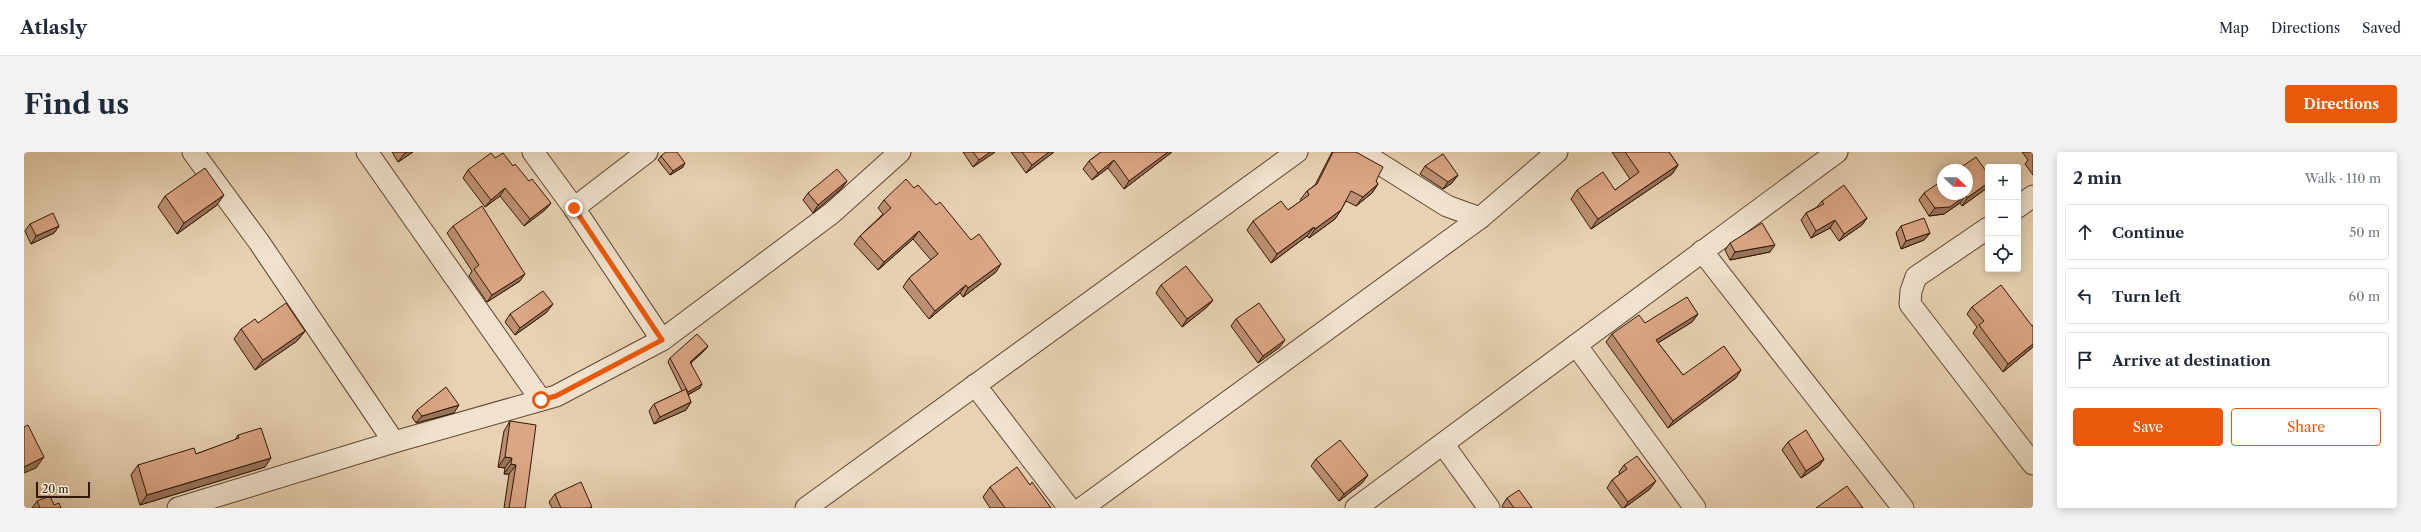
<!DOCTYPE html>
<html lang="en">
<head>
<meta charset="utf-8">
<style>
  :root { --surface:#fff; --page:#f2f2f3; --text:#1f2937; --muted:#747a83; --line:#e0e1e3; --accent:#ea580c }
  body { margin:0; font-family:"Libre Caslon Text",serif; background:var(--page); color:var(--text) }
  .controls { position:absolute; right:12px; top:12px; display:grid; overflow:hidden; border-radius:4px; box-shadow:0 2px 10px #0003 }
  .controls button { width:36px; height:36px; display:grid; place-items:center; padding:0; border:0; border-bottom:1px solid var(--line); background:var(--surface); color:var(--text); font:20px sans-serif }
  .compass { position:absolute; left:1913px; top:12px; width:36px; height:36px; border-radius:50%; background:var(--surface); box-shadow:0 2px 10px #0003; rotate:112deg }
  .scale { position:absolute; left:12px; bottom:10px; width:54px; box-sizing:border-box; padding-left:4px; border:2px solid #311905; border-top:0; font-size:11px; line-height:14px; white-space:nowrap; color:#311905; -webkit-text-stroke:3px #f0e2ce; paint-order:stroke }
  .stop { position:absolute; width:12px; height:12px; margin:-9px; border:3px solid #ea580c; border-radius:50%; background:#fff }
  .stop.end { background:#ea580c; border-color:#fff; box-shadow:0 1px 4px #0008 }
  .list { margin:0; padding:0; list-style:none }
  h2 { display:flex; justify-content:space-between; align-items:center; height:52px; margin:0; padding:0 16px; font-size:17px }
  h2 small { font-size:13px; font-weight:400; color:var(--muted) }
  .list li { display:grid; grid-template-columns:26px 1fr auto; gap:12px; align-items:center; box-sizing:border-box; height:56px; margin:0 8px 8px; padding:0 8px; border:1px solid var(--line); border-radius:4px }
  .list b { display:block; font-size:15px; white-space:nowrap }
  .list em { font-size:13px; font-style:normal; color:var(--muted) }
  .actions { display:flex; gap:8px; padding:12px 16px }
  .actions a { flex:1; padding:9px 0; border:1px solid var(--accent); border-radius:4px; text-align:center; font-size:14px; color:var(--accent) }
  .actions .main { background:var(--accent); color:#fff }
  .icon { flex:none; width:22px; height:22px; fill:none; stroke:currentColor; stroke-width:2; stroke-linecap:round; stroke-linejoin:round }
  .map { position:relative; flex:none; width:2009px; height:356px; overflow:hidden; border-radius:4px }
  header { display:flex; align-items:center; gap:24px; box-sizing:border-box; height:56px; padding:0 20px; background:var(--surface); border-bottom:1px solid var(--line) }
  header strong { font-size:19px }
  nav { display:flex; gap:22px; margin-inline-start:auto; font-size:14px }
  .intro { display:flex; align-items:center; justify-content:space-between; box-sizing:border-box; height:96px; padding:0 24px }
  h1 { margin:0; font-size:28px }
  .button { padding:10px 18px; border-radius:4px; background:var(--accent); color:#fff; font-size:14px; font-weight:700 }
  main { display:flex; gap:24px; padding:0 24px }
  aside { flex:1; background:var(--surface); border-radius:4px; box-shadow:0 2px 10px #0003 }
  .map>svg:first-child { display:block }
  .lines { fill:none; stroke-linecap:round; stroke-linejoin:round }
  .street-casing { stroke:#5f4730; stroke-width:23 }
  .street { stroke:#f0e2ce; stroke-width:21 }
  .wall { fill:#bc8f72; stroke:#311905 }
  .shaded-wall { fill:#99745d; stroke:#311905 }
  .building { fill:#dba685; stroke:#311905 }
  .route { stroke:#ea580c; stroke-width:5 }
</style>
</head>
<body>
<header>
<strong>Atlasly</strong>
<nav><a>Map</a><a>Directions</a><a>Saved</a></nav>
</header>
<div class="intro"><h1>Find us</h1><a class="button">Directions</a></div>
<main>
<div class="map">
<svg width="2009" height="356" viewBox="0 0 2009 356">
  <rect width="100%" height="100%" fill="#e8d2b3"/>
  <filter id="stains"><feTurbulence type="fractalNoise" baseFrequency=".005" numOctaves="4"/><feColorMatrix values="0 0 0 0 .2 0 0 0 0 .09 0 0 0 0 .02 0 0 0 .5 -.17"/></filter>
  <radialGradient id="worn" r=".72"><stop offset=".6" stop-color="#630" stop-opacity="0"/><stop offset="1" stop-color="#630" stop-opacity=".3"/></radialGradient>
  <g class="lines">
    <!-- street casing -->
    <g class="street-casing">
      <g id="street">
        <path d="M169 0 235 90 370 290"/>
        <path d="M343 0 517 248"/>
        <path d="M509 0 550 56 638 188"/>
        <path d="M1337 0 1423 54 1456 66"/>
        <path d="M1994 55 2009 44"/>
        <path d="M550 56 623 0"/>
        <path d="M1964 76 1892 125 1887 139 1886 152 2009 312"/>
        <path d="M1678 99 1879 356"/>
        <path d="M1552 193 1671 356"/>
        <path d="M951 233 1045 356"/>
        <path d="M1419 292 1465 356"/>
        <path d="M154 356 370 290 532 244 638 188 808 61 876 0"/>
        <path d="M782 356 1273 0"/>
        <path d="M1058 356 1456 66 1533 0"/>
        <path d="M1332 356 1813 0"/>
      </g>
    </g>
    <!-- street -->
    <use href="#street" class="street"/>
  </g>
  <!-- wall -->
  <g class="wall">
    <path d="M368 0H389L374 10Z"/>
    <path d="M939 0H971L949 15Z"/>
    <path d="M987 0H1030L1002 21Z"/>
    <path d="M1077 0H1148L1100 37 1084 16 1068 28 1059 17 1065 9Z"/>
    <path d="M1308 0H1332L1354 32 1348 41 1332 54 1322 49 1317 58 1311 67 1285 86 1283 84 1247 111 1223 78 1229 69 1264 58 1277 49 1276 48 1283 39 1291 33Z"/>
    <path d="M1588 0H1645L1654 13 1648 22 1567 77 1547 47 1553 38H1591L1606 27Z"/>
    <path d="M1998 0H2009V23L2001 12 2004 8Z"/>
    <path d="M637 4 659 15 646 23 634 8Z"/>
    <path d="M471 6 489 14 527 51 521 58 500 74 476 44 461 55 439 26 444 18Z"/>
    <path d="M1401 14 1434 23 1428 31 1419 37 1396 22Z"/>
    <path d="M823 29 817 37 789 61 779 48 784 41Z"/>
    <path d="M890 36 972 120 939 145 936 141 905 167 879 135 885 126 907 108 889 87 854 118 830 92 836 84 859 62 854 56 860 48Z"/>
    <path d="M1963 36 1938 54 1936 51 1920 62 1905 64 1895 48 1900 41Z"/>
    <path d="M141 44 193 53 153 82 134 55Z"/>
    <path d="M1798 49 1843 66 1838 73 1815 89 1806 76 1787 86 1777 68 1782 61 1793 55Z"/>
    <path d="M6 72 35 74 30 81 7 92 1 79Z"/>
    <path d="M429 74 496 129 463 150 445 124 448 119 423 81Z"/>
    <path d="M1877 74 1906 81 1900 88 1877 97 1872 81Z"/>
    <path d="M1706 91 1746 100 1706 108 1701 98Z"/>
    <path d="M1137 133 1189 148 1183 155 1158 175 1132 141Z"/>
    <path d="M1948 155 2008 174 2009 173V195L1979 220 1949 181 1953 175 1943 162Z"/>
    <path d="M523 160 491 183 481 170 486 162Z"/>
    <path d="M1674 162 1668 170 1634 191 1659 223 1712 226 1644 276 1582 190 1588 182 1621 171Z"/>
    <path d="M1212 167 1256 195 1234 211 1207 174Z"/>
    <path d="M234 171 281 179 273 189 231 218 210 187 217 177Z"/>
    <path d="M684 194 681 198 667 211 676 236 664 243 667 250 662 258 630 272 625 259 630 252 658 239 644 210 646 206Z"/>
    <path d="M393 258 430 261 392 271 388 265Z"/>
    <path d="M486 269 501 356H480L485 322H480L481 316 474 315 480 279Z"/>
    <path d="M214 283 241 315 116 353 107 323 114 313 172 302 211 288Z"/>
    <path d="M1764 290 1800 307 1795 314 1777 326 1758 298Z"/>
    <path d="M1292 307 1344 323 1338 331 1315 349 1287 314Z"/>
    <path d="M1600 313 1626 337 1600 356H1598L1583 336 1588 328 1596 322 1595 320Z"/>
    <path d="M1006 333 1027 356H966L959 345 966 335Z"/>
    <path d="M531 342 568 355 567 356H528L525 350Z"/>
    <path d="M1483 346 1508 356H1479L1478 354Z"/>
    <path d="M13 349 30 353 37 356H8Z"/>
  </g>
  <!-- shaded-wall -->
  <g class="shaded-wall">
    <path d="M383 0H389L374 10 380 2Z"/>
    <path d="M966 0H971L949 15 955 8Z"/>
    <path d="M1025 0H1030L1002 21 1008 13Z"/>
    <path d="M1144 0H1148L1100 37 1105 29Z"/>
    <path d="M1090 8 1084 16 1068 28 1074 21Z"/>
    <path d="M661 11 659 15 646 23 649 19Z"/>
    <path d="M1654 13 1648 22 1567 77 1574 67Z"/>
    <path d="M1434 23 1428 31 1419 37 1424 30Z"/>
    <path d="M823 29 817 37 789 61 794 53Z"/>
    <path d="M1964 31V34L1963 36 1938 54 1943 46Z"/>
    <path d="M1354 32 1348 41 1332 54 1339 45Z"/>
    <path d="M481 36 476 44 461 55 467 48Z"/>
    <path d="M200 43 193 53 153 82 160 71Z"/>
    <path d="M1942 43 1936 51 1920 62 1905 64 1911 56Z"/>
    <path d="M527 51 521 58 500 74 506 67Z"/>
    <path d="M1317 58 1311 67 1285 86 1291 77Z"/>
    <path d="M1843 66 1838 73 1815 89 1820 82Z"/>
    <path d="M1811 68 1806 76 1787 86 1792 79Z"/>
    <path d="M35 74 30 81 7 92 12 84Z"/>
    <path d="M1290 75 1283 84 1247 111 1253 102Z"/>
    <path d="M895 79 889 87 854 118 860 110Z"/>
    <path d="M1906 81 1900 88 1877 97 1882 89Z"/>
    <path d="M1751 93 1746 100 1706 108 1711 100Z"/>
    <path d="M977 112 972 120 939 145 944 136Z"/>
    <path d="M501 122 496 129 463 150 468 143Z"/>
    <path d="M942 133 936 141 905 167 911 159Z"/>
    <path d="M1189 148 1183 155 1158 175 1163 167Z"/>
    <path d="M529 152 523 160 491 183 496 176Z"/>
    <path d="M1674 162 1668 170 1627 195 1632 188Z"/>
    <path d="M281 179 273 189 231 218 239 208Z"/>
    <path d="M1261 188 1256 195 1234 211 1239 204Z"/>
    <path d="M2009 192V195L1979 220 1984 212Z"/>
    <path d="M684 194 681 198 663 214 666 210Z"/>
    <path d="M1717 218 1712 226 1644 276 1649 269Z"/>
    <path d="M678 232 676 236 661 244 664 240Z"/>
    <path d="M667 250 662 258 630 272 636 265Z"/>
    <path d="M435 253 430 261 392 271 398 264Z"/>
    <path d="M20 305 12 316 0 321V315Z"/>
    <path d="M481 305 488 306 481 316 474 315Z"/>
    <path d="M247 306 241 315 116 353 123 343Z"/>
    <path d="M1800 307 1795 314 1777 326 1782 319Z"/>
    <path d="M487 312 492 313 485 322H480Z"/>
    <path d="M1344 323 1338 331 1315 349 1320 342Z"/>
    <path d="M1632 329 1626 337 1600 356 1604 350Z"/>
  </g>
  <!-- building -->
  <g class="building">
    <path d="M642 0H653L661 11 649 19 637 4Z"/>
    <path d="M949 0H966L955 8Z"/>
    <path d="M998 0H1025L1008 13Z"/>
    <path d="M1077 0H1144L1105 29 1090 8 1074 21 1065 9Z"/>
    <path d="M1309 0H1332L1359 15 1352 29 1354 32 1339 45 1327 39 1317 58 1291 77 1290 75 1253 102 1229 69 1257 49 1264 58 1285 43 1283 39 1293 32Z"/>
    <path d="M1601 0H1645L1654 13 1574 67 1553 38 1579 20 1591 38 1615 20Z"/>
    <path d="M467 1 471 6 479 1 489 14 491 12 505 29 508 27 527 51 506 67 481 36 467 48 444 18Z"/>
    <path d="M1419 2 1434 23 1424 30 1401 14Z"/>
    <path d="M1952 5 1964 22V31L1943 46 1942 43 1926 55 1911 56 1900 41 1919 28V42H1943V18H1933Z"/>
    <path d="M181 16 200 43 160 71 141 44Z"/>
    <path d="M813 17 823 29 794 53 784 41Z"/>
    <path d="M882 27 890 36 894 33 912 53 916 50 947 88 955 82 977 112 944 136 942 133 911 159 885 126 914 102 895 79 860 110 836 84 867 56 860 48Z"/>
    <path d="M1820 33 1843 66 1820 82 1811 68 1792 79 1782 61 1800 52 1798 49Z"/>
    <path d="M458 54 501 122 468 143 450 117 455 113 429 74Z"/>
    <path d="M29 61 35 74 12 84 6 72Z"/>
    <path d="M1900 66 1906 81 1882 89 1877 74Z"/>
    <path d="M1738 71 1751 93 1711 100 1706 91Z"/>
    <path d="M1162 114 1189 148 1163 167 1137 133Z"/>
    <path d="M1977 133 2008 174 2009 173V192L1984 212 1955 173 1960 169 1948 155Z"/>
    <path d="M519 139 529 152 496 176 486 162Z"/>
    <path d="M1663 145 1674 162 1632 188 1659 223 1700 194 1717 218 1649 269 1588 182 1615 163 1621 171Z"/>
    <path d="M262 151 281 179 239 208 217 177 231 167 234 171Z"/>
    <path d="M1235 151 1261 188 1239 204 1212 167Z"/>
    <path d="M673 182 684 194 666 210 678 232 664 240 646 206Z"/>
    <path d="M422 235 435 253 398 264 393 258Z"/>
    <path d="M662 237 667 250 636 265 630 252Z"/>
    <path d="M486 269 512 273 501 356H485L492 313 487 312 488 306 481 305Z"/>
    <path d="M4 273 20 305 0 315V275Z"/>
    <path d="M237 276 247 306 123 343 114 313 170 296 172 302 215 286 214 283Z"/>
    <path d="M1782 278 1800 307 1782 319 1764 290Z"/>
    <path d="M1316 288 1344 323 1320 342 1292 307Z"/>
    <path d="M1613 304 1632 329 1604 350 1588 328 1603 317 1600 313Z"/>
    <path d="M993 315 1006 333 1008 330 1027 356H981L966 335Z"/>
    <path d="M557 330 568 355 565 356H537L531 342Z"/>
    <path d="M1823 334 1839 356H1792Z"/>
    <path d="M1495 338 1508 356H1490L1483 346Z"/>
    <path d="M26 344 30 353 35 351 37 356H16L13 349Z"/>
  </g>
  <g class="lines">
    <!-- route -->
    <path class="route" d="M517 248 532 244 638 188 550 56"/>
  </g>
  <rect width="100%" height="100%" filter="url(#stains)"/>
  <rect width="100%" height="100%" fill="url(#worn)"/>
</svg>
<div class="controls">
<button>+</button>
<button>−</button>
<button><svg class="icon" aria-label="locate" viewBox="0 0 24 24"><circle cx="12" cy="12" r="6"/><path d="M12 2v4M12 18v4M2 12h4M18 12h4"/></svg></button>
</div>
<svg class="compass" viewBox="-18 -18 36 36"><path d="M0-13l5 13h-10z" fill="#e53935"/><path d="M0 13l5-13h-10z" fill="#747a83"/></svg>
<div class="scale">20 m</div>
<div class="stop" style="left:517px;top:248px"></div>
<div class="stop end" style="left:550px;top:56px"></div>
</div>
<aside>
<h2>2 min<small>Walk · 110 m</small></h2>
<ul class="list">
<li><svg class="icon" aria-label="ahead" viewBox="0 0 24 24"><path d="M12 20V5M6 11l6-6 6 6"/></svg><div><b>Continue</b></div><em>50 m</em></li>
<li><svg class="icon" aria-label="left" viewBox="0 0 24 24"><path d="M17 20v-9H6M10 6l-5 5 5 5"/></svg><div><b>Turn left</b></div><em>60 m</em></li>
<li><svg class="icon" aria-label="arrive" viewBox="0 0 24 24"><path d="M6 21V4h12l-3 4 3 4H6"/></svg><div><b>Arrive at destination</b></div></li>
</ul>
<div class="actions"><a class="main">Save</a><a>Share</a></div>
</aside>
</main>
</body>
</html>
